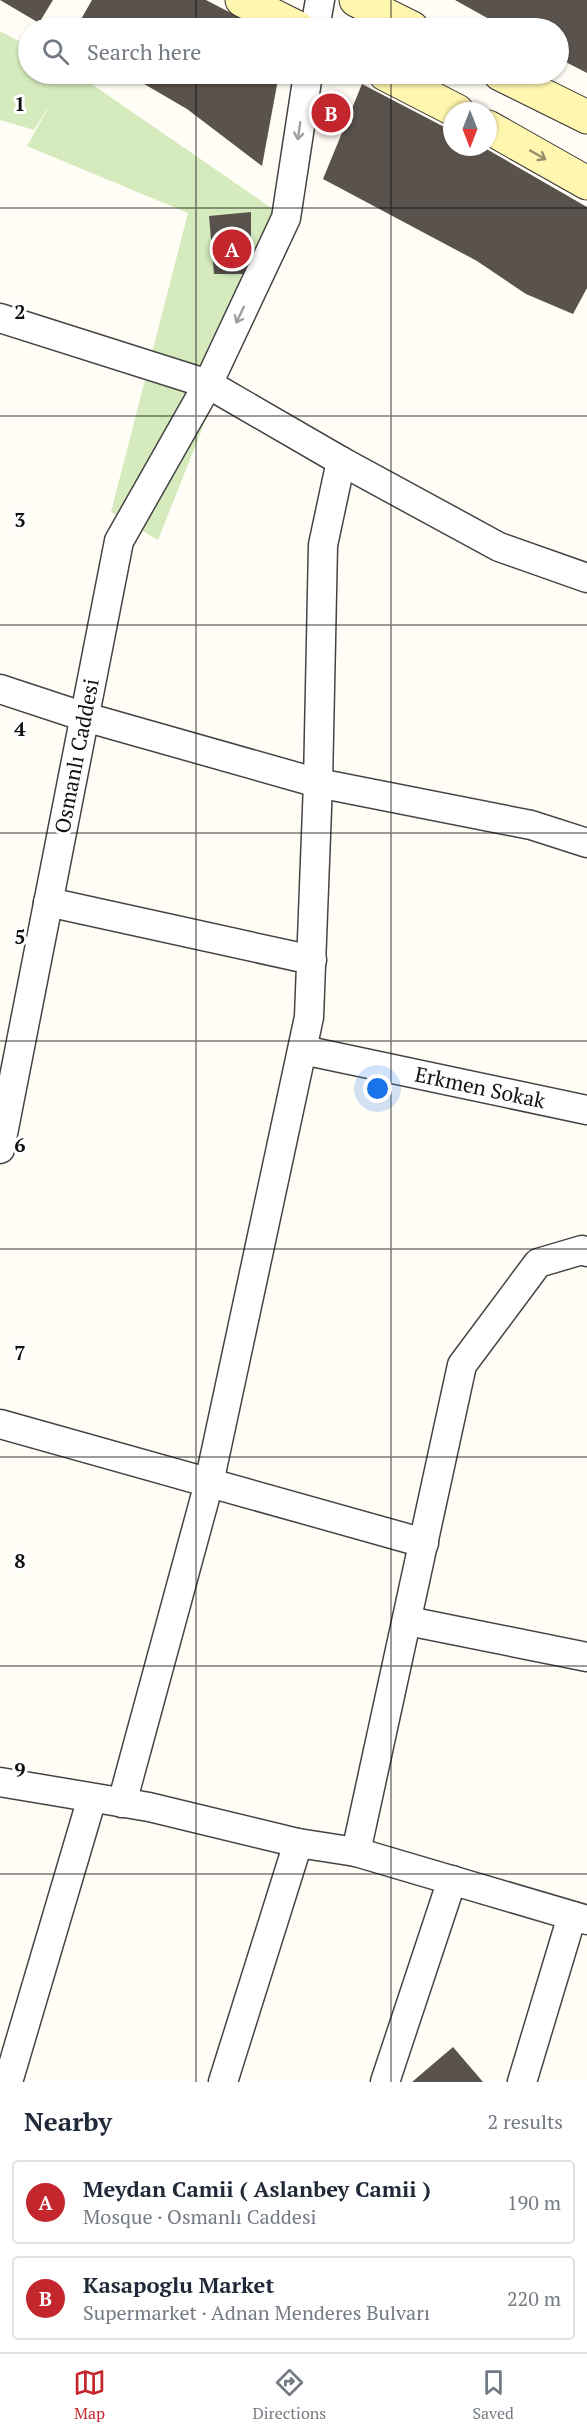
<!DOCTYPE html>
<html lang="en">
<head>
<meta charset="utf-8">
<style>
  :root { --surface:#fff; --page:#f2f2f3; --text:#1f2937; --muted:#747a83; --line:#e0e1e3; --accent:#c4262e }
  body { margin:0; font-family:"PT Serif",serif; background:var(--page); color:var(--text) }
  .compass { position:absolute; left:443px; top:102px; width:54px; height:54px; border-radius:50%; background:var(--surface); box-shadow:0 2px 4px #0004; rotate:180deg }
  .you { position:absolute; left:378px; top:1089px; width:21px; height:21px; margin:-15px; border:4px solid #fff; border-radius:50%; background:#1a73e8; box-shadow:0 0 0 9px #1a73e833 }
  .badge { display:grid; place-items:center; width:39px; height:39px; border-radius:50%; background:var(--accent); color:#fff; font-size:20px; font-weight:700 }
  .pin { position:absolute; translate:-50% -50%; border:3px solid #fff; box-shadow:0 2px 6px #0006 }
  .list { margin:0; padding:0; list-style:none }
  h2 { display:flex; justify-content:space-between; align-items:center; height:78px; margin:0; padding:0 24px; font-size:26px }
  h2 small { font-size:20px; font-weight:400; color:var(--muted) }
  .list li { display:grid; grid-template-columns:39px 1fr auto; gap:18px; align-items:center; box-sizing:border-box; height:84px; margin:0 12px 12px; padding:0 12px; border:2px solid var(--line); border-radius:6px }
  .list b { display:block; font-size:22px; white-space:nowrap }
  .list p { margin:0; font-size:20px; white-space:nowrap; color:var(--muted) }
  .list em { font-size:20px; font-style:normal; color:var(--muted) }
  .icon { flex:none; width:33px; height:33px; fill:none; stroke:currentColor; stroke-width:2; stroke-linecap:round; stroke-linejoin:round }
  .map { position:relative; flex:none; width:587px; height:2082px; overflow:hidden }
  .search { position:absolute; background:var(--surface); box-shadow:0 2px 4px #0004; left:18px; right:18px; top:18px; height:66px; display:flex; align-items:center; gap:15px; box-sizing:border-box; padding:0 21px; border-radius:33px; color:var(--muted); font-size:22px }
  .sheet { height:270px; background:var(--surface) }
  nav { display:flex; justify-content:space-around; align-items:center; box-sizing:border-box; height:84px; border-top:2px solid var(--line); background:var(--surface); font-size:16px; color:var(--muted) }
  nav a { display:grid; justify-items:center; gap:3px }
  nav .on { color:var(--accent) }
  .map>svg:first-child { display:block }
  .green { fill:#d5ebbd }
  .building { fill:#5a524d }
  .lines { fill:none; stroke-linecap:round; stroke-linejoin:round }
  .minor-casing { stroke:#444; stroke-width:31 }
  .secondary-casing { stroke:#333; stroke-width:35 }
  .minor { stroke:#fff; stroke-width:28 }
  .secondary { stroke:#fff6b0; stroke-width:33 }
  .oneway { stroke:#a0a0a0 }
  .oneway2 { stroke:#948f68 }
  .grid { fill:none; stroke:#111; stroke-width:1.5; stroke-opacity:0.55 }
  .labels { text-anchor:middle; stroke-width:6; stroke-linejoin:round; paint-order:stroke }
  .street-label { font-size:21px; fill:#111; stroke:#fff }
  .grid-label { font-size:20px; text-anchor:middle; font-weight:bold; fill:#111; stroke:#fff; stroke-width:6; stroke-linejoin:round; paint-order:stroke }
</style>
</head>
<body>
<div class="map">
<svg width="587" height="2082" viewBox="0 0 587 2082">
  <rect width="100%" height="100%" fill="#fffdf5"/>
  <!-- green -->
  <path class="green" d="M0 31 28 46V74H77L286 218 158 540 111 512 188 213 27 146 51 103 34 130 0 120Z"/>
  <!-- building -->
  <g class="building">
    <path d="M0 0H53L39 23Z"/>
    <path d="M92 0H206L260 28H76Z"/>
    <path d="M455 0H587V73L558 58V28H505Z"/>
    <path d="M127 74H279L262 166 187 109Z"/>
    <path d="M362 84 452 131V147H483L587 207V288L573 314 526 294 477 261 323 179Z"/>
    <path d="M251 212V274H214L209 216Z"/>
    <path d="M453 2047 483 2082H412Z"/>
  </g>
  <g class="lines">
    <!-- minor casing -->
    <g class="minor-casing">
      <g id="minor">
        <path d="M315 28 320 0"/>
        <path d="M0 318 208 384 341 461 499 547 587 578"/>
        <path d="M0 689 85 717 318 783 531 825 587 843"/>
        <path d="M48 902 312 960"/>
        <path d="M303 1050 587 1110"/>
        <path d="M0 1149 119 541 208 384 286 218 308 74"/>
        <path d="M0 1424 424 1543"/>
        <path d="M408 1621 587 1657"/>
        <path d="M0 1782 149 1807 298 1843 356 1852 587 1920"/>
        <path d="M122 1803 209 1483 309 1017 318 783 323 545 341 461"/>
        <path d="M356 1852 462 1365 538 1263 582 1250 587 1252"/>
        <path d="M8 2082 92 1798"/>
        <path d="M223 2082 298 1843"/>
        <path d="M385 2082 452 1880"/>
        <path d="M522 2082 572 1916"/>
      </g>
    </g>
    <!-- secondary casing -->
    <g class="secondary-casing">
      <g id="secondary">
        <path d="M242 0 298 28"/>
        <path d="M356 0 412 28"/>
        <path d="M385 74 457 111"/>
        <path d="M500 74 587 117"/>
        <path d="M488 127 587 183"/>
      </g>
    </g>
    <!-- minor -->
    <use href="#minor" class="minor"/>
    <!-- secondary -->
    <use href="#secondary" class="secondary"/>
  </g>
  <!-- one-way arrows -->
  <defs><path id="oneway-shaft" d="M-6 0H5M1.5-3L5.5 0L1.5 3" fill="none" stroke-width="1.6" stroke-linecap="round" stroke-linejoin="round" transform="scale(1.5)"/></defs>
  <g class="oneway">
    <use href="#oneway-shaft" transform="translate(299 131) rotate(98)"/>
    <use href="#oneway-shaft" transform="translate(240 315) rotate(115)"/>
  </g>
  <use class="oneway2" href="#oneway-shaft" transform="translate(538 155) rotate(30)"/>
  <!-- grid -->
  <path class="grid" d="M196 0V28M391 0V28M196 74V2082M391 74V2082M0 208H587M0 416H587M0 625H587M0 833H587M0 1041H587M0 1249H587M0 1457H587M0 1666H587M0 1874H587"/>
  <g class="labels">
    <!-- street labels -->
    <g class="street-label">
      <text transform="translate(77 756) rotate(-79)" y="7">Osmanlı Caddesi</text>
      <text transform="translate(480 1088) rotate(12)" y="7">Erkmen Sokak</text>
    </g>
  </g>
  <g class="grid-label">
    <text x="20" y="111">1</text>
    <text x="20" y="319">2</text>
    <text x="20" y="527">3</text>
    <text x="20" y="736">4</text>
    <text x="20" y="944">5</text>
    <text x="20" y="1152">6</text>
    <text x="20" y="1360">7</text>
    <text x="20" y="1568">8</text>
    <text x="20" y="1777">9</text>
  </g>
</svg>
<svg class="compass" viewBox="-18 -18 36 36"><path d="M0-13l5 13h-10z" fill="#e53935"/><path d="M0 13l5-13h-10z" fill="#747a83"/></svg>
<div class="you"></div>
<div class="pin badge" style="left:232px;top:249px">A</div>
<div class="pin badge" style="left:331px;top:113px">B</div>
<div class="search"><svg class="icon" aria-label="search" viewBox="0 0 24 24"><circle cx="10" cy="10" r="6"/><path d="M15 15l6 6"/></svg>Search here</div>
</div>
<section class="sheet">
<h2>Nearby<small>2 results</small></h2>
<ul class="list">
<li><span class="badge">A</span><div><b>Meydan Camii ( Aslanbey Camii )</b><p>Mosque · Osmanlı Caddesi</p></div><em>190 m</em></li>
<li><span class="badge">B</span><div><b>Kasapoglu Market</b><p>Supermarket · Adnan Menderes Bulvarı</p></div><em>220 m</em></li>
</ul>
</section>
<nav>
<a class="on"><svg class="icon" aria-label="map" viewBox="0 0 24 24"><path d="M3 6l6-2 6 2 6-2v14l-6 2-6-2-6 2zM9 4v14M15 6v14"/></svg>Map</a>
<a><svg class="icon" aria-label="directions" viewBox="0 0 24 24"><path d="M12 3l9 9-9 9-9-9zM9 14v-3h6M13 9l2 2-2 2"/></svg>Directions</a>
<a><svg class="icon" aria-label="saved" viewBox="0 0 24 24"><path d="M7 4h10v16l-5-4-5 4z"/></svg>Saved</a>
</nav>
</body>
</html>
